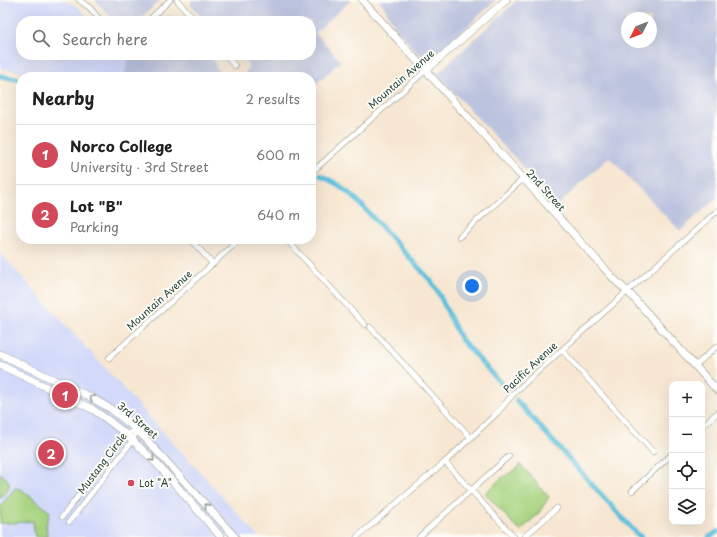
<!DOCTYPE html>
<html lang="en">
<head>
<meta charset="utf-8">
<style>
  :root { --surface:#fff; --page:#f2f2f2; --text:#222; --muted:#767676; --line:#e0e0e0; --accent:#d1495b }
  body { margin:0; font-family:"Playpen Sans",sans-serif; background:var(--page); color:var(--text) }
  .controls { position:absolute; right:12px; bottom:12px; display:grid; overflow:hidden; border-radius:8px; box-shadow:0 4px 16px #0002 }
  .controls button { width:36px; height:36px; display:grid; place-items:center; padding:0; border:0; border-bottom:1px solid var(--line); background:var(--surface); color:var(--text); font:20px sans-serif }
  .compass { position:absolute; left:621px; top:12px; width:36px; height:36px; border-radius:50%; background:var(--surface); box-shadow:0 4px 16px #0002; rotate:228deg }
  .you { position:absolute; left:472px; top:286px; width:14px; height:14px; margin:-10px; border:3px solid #fff; border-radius:50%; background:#1a73e8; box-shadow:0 0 0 6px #1a73e833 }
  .badge { display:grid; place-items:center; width:26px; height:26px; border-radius:50%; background:var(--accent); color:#fff; font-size:13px; font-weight:700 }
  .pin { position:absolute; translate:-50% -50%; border:2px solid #fff; box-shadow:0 1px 4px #0006 }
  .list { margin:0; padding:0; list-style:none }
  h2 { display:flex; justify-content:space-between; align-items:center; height:52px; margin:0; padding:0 16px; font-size:17px }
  h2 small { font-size:13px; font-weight:400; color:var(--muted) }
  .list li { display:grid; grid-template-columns:26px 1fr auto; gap:12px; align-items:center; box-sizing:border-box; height:60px; padding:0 16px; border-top:1px solid var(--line) }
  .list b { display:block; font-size:15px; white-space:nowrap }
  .list p { margin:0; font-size:13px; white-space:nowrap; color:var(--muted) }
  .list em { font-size:13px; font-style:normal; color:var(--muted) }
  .icon { flex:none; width:22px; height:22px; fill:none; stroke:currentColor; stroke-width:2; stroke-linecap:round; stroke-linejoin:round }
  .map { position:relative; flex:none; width:717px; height:537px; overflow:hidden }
  .search { position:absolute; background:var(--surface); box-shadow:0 4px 16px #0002; left:16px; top:16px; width:300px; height:44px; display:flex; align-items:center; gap:10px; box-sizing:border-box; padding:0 14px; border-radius:16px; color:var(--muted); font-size:15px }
  .panel { position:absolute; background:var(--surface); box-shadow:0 4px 16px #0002; left:16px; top:72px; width:300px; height:172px; border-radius:16px }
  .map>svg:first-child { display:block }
  .built { fill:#d2d9f9 }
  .industrial { fill:#bcc3de; fill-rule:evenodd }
  .green { fill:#a7d481; stroke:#63885a }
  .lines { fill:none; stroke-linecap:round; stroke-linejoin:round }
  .canal { stroke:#5ec0dc; stroke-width:5 }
  .street-casing { stroke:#8b9283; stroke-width:6 }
  .secondary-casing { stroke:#8b9283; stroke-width:8 }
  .street { stroke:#fff; stroke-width:5 }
  .secondary { stroke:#fff; stroke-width:7 }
  .oneway { stroke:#8f9e9a }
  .poi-dot { fill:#d1495b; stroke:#fdfcf7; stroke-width:1.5 }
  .labels { text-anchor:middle; stroke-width:4; stroke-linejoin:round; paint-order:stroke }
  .street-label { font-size:10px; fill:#1f3d34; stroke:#fdfcf7 }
  .poi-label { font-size:10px; fill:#1f3d34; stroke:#fdfcf7; text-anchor:start }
</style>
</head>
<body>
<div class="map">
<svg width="717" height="537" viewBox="0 0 717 537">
  <rect width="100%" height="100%" fill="#fdfcf7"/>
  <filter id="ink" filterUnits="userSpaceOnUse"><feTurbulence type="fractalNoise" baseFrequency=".025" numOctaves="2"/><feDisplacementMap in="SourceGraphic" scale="8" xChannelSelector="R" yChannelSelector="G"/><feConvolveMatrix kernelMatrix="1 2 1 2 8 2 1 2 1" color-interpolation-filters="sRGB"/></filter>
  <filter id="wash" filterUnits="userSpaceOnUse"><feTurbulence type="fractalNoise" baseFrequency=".012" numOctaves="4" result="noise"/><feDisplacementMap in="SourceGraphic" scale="16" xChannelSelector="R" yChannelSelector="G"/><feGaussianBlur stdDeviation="0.9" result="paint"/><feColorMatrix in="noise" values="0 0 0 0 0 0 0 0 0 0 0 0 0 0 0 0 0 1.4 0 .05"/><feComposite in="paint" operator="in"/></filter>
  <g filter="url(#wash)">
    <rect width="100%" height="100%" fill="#f7e7d2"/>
    <!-- built -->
    <g class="built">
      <path d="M0 0H63L78 7 91 21H21V55H129L124 77H46L0 68Z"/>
      <path d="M0 253 259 537H0Z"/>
    </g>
    <!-- industrial -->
    <g class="industrial">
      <path d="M95 0H161L137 21H114Z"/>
      <path d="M191 0H351L315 33 341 61 311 88V77H243L248 68 246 60 242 55H311V21H205L191 5Z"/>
      <path d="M379 0H496L444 48 435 55 428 58 422 56 415 51 394 25 383 5Z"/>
      <path d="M517 0H717V198L680 231 609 157 558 205 437 74ZM627 18H651V42H627Z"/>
      <path d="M167 16 178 17 181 21H161Z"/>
      <path d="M129 55H211L221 77H124Z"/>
    </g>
    <!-- green -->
    <g class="green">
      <path d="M520 464 549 497 538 514 521 530H519L485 493 503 477 517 469Z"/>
      <path d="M0 473C14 484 10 486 0 499Z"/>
      <path d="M15 488 21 489 50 512 46 525 47 537H35L33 521 15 523H0V507Z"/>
    </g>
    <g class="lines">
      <!-- canal -->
      <g class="canal">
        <path d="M0 76 21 80"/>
        <path d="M320 175 339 185 356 199 431 281 438 292 460 338 507 390"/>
        <path d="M516 400 634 531 641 537"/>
        <path d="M709 537 717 532"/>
      </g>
    </g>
  </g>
  <g filter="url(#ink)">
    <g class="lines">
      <!-- street casing -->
      <g class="street-casing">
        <g id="street">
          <path d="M79 0 90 8 101 21"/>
          <path d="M177 0 196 21"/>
          <path d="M148 21 170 0"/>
          <path d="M225 55 235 66"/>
          <path d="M311 173 425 71"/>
          <path d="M459 237 523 179"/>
          <path d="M190 239 213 264"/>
          <path d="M286 239 365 325"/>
          <path d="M370 327 471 438"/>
          <path d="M562 350 653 452"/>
          <path d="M109 358 240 239"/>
          <path d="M695 366 717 346"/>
          <path d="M702 426 717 413"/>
          <path d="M445 462 514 537"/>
          <path d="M632 491 672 454"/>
          <path d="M62 517 123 438 127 434 137 429"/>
          <path d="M69 522 133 440 137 429"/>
          <path d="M357 537 445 462 497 413 515 392 717 211"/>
          <path d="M419 537 509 456"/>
          <path d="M524 537 557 508"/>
        </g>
      </g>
      <!-- secondary casing -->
      <g class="secondary-casing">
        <g id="secondary">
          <path d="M362 0 615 280 631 295 717 390"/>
          <path d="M425 71 506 0"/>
          <path d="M0 354 90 397 111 409 127 422 145 438 235 537"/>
          <path d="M0 365 92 409C144 442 181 492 221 537"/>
        </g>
      </g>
      <!-- street -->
      <use href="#street" class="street"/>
      <!-- secondary -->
      <use href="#secondary" class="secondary"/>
    </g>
    <!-- one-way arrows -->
    <defs><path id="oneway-chevron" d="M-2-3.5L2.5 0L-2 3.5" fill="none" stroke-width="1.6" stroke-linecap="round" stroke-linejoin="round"/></defs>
    <g class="oneway">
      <use href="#oneway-chevron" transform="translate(92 398) rotate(-151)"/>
      <use href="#oneway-chevron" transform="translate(152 459) rotate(48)"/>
      <use href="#oneway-chevron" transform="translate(207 506) rotate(-132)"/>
    </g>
  </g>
  <!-- markers -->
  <circle class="poi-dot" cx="131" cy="483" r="4"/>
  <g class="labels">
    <!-- street labels -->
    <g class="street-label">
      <text transform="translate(401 79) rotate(-41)" y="4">Mountain Avenue</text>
      <text transform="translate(546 190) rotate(48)" y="4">2nd Street</text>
      <text transform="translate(159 300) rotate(-42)" y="4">Mountain Avenue</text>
      <text transform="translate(530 367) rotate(-43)" y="4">Pacific Avenue</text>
      <text transform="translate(138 420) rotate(41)" y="4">3rd Street</text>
      <text transform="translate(102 463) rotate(-53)" y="4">Mustang Circle</text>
    </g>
    <!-- poi labels -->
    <g class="poi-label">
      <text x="139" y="487">Lot "A"</text>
    </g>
  </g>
</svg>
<div class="controls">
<button>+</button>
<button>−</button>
<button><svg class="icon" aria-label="locate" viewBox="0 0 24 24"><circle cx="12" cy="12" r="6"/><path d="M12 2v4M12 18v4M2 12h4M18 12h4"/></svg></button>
<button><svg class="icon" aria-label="layers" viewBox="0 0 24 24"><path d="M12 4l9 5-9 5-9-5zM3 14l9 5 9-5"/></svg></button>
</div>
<svg class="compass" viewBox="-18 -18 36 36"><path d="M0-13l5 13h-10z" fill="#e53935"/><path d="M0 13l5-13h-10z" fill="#767676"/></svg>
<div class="you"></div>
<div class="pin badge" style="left:65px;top:395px">1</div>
<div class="pin badge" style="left:51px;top:453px">2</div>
<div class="search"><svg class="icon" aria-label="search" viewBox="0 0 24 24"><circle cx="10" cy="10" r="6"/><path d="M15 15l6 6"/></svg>Search here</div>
<section class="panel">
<h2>Nearby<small>2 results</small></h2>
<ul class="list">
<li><span class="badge">1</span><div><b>Norco College</b><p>University · 3rd Street</p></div><em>600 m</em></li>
<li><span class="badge">2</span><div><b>Lot &quot;B&quot;</b><p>Parking</p></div><em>640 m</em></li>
</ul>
</section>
</div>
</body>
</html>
